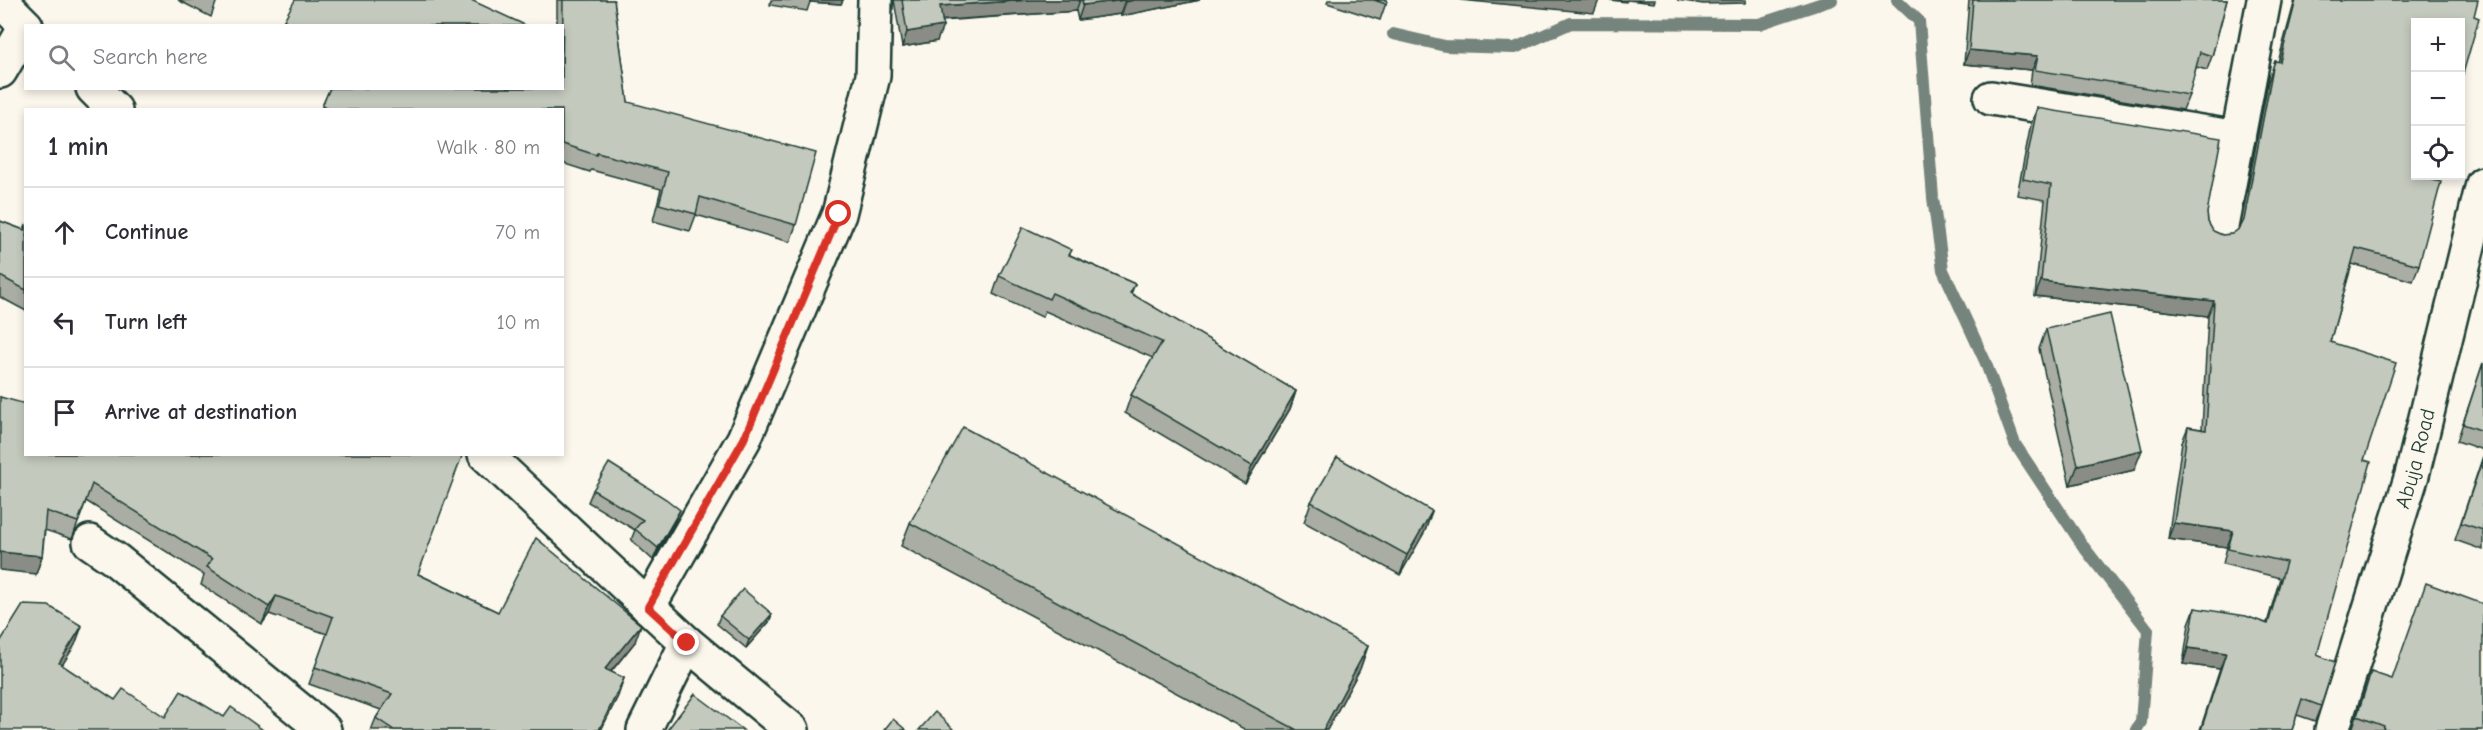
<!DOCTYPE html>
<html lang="en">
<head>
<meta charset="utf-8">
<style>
  :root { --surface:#fff; --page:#f7f7f7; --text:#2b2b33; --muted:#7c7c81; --line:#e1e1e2 }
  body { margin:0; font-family:"Comic Neue",sans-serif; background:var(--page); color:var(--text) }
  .controls { position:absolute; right:18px; top:18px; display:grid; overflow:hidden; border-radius:0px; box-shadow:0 3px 9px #0003 }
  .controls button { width:54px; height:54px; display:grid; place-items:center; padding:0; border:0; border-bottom:2px solid var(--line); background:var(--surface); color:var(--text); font:30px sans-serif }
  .stop { position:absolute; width:18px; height:18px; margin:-14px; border:4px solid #d93025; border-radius:50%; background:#fff }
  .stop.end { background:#d93025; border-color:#fff; box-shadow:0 2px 6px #0008 }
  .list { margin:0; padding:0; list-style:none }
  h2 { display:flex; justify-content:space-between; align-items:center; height:78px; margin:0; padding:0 24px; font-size:26px }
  h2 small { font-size:20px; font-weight:400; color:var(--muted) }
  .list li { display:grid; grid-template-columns:39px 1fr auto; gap:18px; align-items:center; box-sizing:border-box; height:90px; padding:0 24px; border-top:2px solid var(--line) }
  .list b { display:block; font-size:22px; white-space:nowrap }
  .list em { font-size:20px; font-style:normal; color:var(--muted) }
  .icon { flex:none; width:33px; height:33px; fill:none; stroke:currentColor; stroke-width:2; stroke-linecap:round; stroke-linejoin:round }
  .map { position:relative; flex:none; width:2483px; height:730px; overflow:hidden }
  .search { position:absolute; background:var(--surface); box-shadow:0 3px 9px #0003; left:24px; top:24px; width:540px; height:66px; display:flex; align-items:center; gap:15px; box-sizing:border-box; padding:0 21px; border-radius:0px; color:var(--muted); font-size:22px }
  .panel { position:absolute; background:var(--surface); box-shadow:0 3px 9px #0003; left:24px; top:108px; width:540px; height:348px; border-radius:0px }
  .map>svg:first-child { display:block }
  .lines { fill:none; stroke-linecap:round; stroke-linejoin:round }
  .stream { stroke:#74847b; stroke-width:12 }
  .minor-casing { stroke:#1f3d34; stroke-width:38 }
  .tertiary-casing { stroke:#1f3d34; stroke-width:38 }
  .minor { stroke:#fbf7ec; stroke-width:33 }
  .tertiary { stroke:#fbf7ec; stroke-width:33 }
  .wall { fill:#a9ada3; stroke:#1f3d34; stroke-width:1.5 }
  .shaded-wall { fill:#898d85; stroke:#1f3d34; stroke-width:1.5 }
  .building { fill:#c4c9be; stroke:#1f3d34; stroke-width:1.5 }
  .route { stroke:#d93025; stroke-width:8 }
  .labels { text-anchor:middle; stroke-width:4.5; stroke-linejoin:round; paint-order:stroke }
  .street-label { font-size:21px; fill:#1f3d34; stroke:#fbf7ec }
</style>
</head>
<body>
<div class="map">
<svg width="2483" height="730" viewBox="0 0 2483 730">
  <rect width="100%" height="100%" fill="#fbf7ec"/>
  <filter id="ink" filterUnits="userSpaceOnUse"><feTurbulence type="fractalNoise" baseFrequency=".0167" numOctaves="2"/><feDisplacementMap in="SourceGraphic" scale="12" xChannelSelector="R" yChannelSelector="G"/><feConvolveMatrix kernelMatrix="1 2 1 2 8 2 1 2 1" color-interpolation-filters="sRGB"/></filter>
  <g filter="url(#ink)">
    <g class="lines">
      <!-- stream -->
      <g class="stream">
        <path d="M1897 0 1919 21 1933 198 1943 270 1985 361 2015 444 2083 546 2148 630 2141 722 2136 730"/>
        <path d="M1393 34 1445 46 1515 48 1571 23 1759 24 1832 0"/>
      </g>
      <!-- minor casing -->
      <g class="minor-casing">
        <g id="minor">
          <path d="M0 71 26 27"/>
          <path d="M1991 98 2238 138"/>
          <path d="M2220 232 2264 0"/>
          <path d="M90 542 116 560 324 730"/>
          <path d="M648 607 744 439 839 214 873 76 875 0"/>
          <path d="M644 730 687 643"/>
          <path id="s1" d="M2332 730 2412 475 2483 184"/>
        </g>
      </g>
      <!-- tertiary casing -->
      <g class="tertiary-casing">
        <g id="tertiary">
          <path d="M0 0 26 26"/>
          <path d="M93 88 115 110"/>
          <path d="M485 454 687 643 792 730"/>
        </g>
      </g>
      <!-- minor -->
      <use href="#minor" class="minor"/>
      <!-- tertiary -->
      <use href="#tertiary" class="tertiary"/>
    </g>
    <!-- wall -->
    <g class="wall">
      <path d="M178 0H217L211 17Z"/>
      <path d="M557 0H614L628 102 796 225 790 242 696 215 690 231 653 221 661 189 591 170 590 172 562 163V110H321L330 88H562V26H557Z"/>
      <path d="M771 0H843L841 4 810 2 807 11 770 5Z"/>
      <path d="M894 0H1200L1121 16 1120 14 1078 20 1076 11 942 21 937 41 902 47Z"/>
      <path d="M1328 0H1387L1380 20 1327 3Z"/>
      <path d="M1969 0H2227L2212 56 2207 70 2196 67 2189 95 2183 110 2030 85 2032 70 1964 64Z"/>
      <path d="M2295 0H2478L2415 22V176L2419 265 2413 281 2352 264 2330 342 2364 460 2317 655 2321 706 2315 721 2297 715 2292 730H2200L2220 669 2183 664 2189 624 2195 608 2267 623 2280 578 2223 564 2227 547 2168 539 2182 442 2188 427 2202 429 2208 316 2035 296 2045 200 2017 195 2031 124 2037 108 2207 213 2208 222 2213 231 2222 235 2232 234 2240 229 2268 82 2275 61 2278 62Z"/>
      <path d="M284 20 527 26H282Z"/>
      <path d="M0 221 24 230 26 224V311L0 297Z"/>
      <path d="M1070 255 1135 284 1131 294 1296 391 1290 409 1245 484 1125 413 1131 395 1153 358 1045 311 1042 317 993 294 999 276Z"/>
      <path d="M2046 329 2134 470 2070 485 2039 349Z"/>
      <path d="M2483 363V450L2457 441Z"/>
      <path d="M0 397 418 574 498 612 635 642 611 672 624 678 618 696 601 730H371L376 718 381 710 309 684 327 634 269 614 262 624 201 585 204 575 86 501 72 539 45 530 42 556 36 574Z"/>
      <path d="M2483 456V550L2455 540Z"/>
      <path d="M593 490 675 521 653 560 631 540 635 530 588 502Z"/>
      <path d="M1311 502 1432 511 1425 531 1400 575 1304 522Z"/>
      <path d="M910 523 1368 646 1360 669 1327 730H1246L901 546Z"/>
      <path d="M772 614 769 622 746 648 717 624 720 616Z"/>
      <path d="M2371 672 2483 730H2352Z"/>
    </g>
    <!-- shaded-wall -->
    <g class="shaded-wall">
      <path d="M811 0H843L841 4 810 2Z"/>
      <path d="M1028 0H1080L1076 11 934 21 940 6Z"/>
      <path d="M1125 0 1120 14 1078 20 1083 5Z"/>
      <path d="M1134 0H1200L1121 16 1126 2Z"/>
      <path d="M1460 0H1599L1594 13Z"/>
      <path d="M1610 0H1627L1626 2Z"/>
      <path d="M1627 0H1655L1654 3Z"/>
      <path d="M1677 0H1746L1745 3 1703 4Z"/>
      <path d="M943 26 937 41 902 47 907 32Z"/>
      <path d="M1969 50 2038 56 2032 70 1964 64Z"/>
      <path d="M2041 281 2214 301 2208 316 2035 296Z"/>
      <path d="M1296 391 1290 409 1245 484 1252 466Z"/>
      <path d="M2142 450 2134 470 2070 485 2078 465Z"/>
      <path d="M680 510 675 521 653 560 658 548Z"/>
      <path d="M1432 511 1425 531 1400 575 1407 555Z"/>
      <path d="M2174 523 2233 531 2227 547 2168 539Z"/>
      <path d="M0 552 42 556 36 574 0 570Z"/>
      <path d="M276 596 269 614 262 624 269 607Z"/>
      <path d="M772 614 769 622 746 648 749 640Z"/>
      <path d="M641 625 635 642 598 687 605 669Z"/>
      <path d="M82 626 75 645 52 681 59 663Z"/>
      <path d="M1368 646 1360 669 1327 730H1323Z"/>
      <path d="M2188 648 2226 653 2220 669 2183 664Z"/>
      <path d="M624 678 618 696 601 730H599Z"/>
    </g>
    <!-- building -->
    <g class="building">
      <path d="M295 0H471L527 26H294L284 20Z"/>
      <path d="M563 0H614L628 102 816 153 796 225 700 197 696 214 659 204 668 172 597 153 596 155 562 144V110H329L322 106 330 88H562Z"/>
      <path d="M902 0H1028L940 6 943 26 907 32Z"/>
      <path d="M1082 0H1124L1083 5Z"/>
      <path d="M1374 0H1387L1386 4Z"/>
      <path d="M1973 0H2227L2212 56 2200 52 2189 95 2035 70 2038 56 1969 50Z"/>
      <path d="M2296 0H2478L2474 16 2479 18 2460 84V22H2415V176L2441 182 2419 265 2356 248 2330 342 2396 363 2364 460 2371 462 2317 655 2335 662 2321 706 2302 699 2292 730H2201L2226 653 2188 648 2195 608 2246 616 2268 624 2286 562 2228 549 2233 531 2174 523 2188 427 2206 430 2214 301 2041 281 2051 185 2023 179 2037 108 2221 138 2207 213 2208 222 2213 231 2222 235 2232 234 2240 228 2244 220 2273 67 2275 61 2280 62Z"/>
      <path d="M0 221 24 230 26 226V290L0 276Z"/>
      <path d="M1023 227 1072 250 1069 255 1135 284 1130 293 1296 391 1252 466 1131 395 1162 342 1052 293 1049 299 999 276Z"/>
      <path d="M2110 314 2142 450 2078 465 2046 329Z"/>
      <path d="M2483 363V431L2463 424Z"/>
      <path d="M0 397 26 404V454H457L462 456 418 574 498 612 536 538 641 625 605 669 624 678 599 730H394L376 718 392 694 315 667 333 617 276 596 269 607 207 567 212 559 92 484 78 522 46 511 42 556 0 552Z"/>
      <path d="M963 427 1368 646 1323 730H1297L910 523Z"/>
      <path d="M1337 457 1432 511 1407 555 1311 502Z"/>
      <path d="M2483 458V530L2461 523Z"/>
      <path d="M609 463 666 499 680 510 658 548 635 529 643 520 593 490Z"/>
      <path d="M2426 583 2483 604V730H2383L2384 726 2357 716 2371 672 2392 679Z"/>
      <path d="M743 589 772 614 749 640 720 616Z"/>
      <path d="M23 605 49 606 82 626 59 663 115 700 123 689 165 717 181 691 224 717 231 707 263 730H0V642Z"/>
      <path d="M695 694 743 730H670L668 729Z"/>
      <path d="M935 712 954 730H919Z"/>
      <path d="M893 719 906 730H884Z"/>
    </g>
  </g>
  <g class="lines" filter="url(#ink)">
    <!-- route -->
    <path class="route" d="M687 643 648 607 744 439 839 214"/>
  </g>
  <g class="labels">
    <!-- street labels -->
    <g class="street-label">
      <text dy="7" stroke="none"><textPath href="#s1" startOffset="284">Abuja Road</textPath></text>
    </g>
  </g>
</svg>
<div class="controls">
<button>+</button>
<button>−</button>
<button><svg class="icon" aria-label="locate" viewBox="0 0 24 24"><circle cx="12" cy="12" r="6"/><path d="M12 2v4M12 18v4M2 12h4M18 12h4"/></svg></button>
</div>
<div class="stop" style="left:839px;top:214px"></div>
<div class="stop end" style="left:687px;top:643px"></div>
<div class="search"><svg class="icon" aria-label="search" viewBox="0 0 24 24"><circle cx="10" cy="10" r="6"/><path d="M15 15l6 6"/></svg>Search here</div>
<section class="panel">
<h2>1 min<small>Walk · 80 m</small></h2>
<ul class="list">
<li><svg class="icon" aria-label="ahead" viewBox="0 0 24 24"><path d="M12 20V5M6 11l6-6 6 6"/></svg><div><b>Continue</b></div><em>70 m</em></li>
<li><svg class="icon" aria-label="left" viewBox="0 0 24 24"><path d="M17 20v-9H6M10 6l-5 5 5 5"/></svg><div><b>Turn left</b></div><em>10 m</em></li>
<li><svg class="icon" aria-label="arrive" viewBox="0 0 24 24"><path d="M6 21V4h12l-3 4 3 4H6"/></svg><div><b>Arrive at destination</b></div></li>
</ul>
</section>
</div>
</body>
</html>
